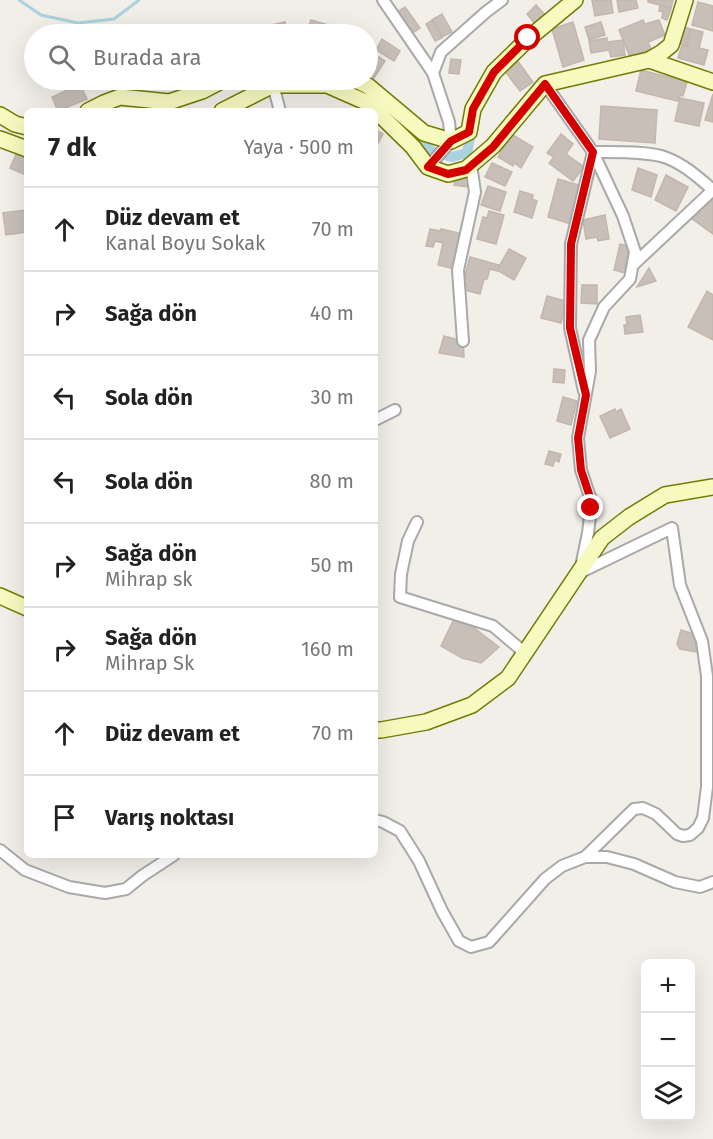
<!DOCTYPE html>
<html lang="tr">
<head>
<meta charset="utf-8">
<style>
  :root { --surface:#fff; --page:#f2f2f2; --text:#222; --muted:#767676; --line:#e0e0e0 }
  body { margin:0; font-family:"Fira Sans",sans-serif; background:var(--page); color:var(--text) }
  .controls { position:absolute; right:18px; bottom:18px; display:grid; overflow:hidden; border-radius:9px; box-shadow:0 6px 24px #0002 }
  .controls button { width:54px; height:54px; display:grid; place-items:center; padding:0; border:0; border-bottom:2px solid var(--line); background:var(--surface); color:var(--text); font:30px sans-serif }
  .stop { position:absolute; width:18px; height:18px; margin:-14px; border:4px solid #d40000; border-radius:50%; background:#fff }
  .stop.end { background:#d40000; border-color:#fff; box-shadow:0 2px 6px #0008 }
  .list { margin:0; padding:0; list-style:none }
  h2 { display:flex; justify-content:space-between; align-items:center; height:78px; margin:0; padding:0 24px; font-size:26px }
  h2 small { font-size:20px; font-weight:400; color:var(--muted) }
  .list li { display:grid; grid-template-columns:39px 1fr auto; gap:18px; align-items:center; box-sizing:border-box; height:84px; padding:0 24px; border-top:2px solid var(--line) }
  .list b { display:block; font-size:22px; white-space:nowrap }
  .list p { margin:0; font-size:20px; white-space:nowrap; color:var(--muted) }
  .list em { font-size:20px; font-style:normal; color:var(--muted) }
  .icon { flex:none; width:33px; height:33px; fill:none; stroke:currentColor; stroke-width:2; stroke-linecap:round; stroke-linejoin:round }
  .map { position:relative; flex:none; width:713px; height:1139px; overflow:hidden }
  .search { position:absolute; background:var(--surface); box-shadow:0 6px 24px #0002; left:24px; top:24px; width:354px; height:66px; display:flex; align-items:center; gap:15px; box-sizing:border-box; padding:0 21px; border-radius:33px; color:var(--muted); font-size:22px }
  .panel { position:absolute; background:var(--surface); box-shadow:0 6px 24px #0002; left:24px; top:108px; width:354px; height:750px; border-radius:9px }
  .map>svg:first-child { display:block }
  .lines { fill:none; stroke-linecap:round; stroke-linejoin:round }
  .stream { stroke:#aad3df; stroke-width:3 }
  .canal { stroke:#aad3df; stroke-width:10 }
  .building { fill:#c7bfb8; stroke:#c4b6ab; stroke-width:1.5 }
  .minor-casing { stroke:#a9a9a9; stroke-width:14 }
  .secondary-casing { stroke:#707d05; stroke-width:18 }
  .minor { stroke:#fff; stroke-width:10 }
  .secondary { stroke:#f7fabf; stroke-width:15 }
  .route { stroke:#d40000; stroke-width:8 }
</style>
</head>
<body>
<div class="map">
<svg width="713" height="1139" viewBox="0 0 713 1139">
  <rect width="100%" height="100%" fill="#f2efe9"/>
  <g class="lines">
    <!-- stream -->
    <path class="stream" d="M19 0 41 15 78 23 114 19 139 0"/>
    <!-- canal -->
    <path class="canal" d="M410 133 433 152 452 157 467 153 472 127"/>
  </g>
  <!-- building -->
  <g class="building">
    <path d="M592 0H611L613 13 595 16Z"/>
    <path d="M617 0H636L638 8 619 12Z"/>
    <path d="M648 0H673L671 8 648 2Z"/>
    <path d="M698 2 713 6V31L692 25Z"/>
    <path d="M536 5 546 16 536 25 527 14Z"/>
    <path d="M660 5 671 9 667 20 662 18 663 12 659 11Z"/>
    <path d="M405 7 420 28 411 34 396 13Z"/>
    <path d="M442 14 452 32 442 37 433 19Z"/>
    <path d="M311 20 332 26 329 34H306Z"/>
    <path d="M432 20 442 38 435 41 426 24Z"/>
    <path d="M643 20 645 24 659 20 665 35 648 42 651 49 630 57 619 30Z"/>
    <path d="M285 22 288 34H273L271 25Z"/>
    <path d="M573 22 584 60 563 67 552 29Z"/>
    <path d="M601 22 605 35 589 40 585 27Z"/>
    <path d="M681 26 690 29 686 45 680 44 681 42 678 41Z"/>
    <path d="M691 29 703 32 699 48 708 50 704 65 678 58 682 45 687 46Z"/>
    <path d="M607 38V42L623 40 625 55 611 57 609 50 591 53 589 41Z"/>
    <path d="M382 39 400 51 394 61 376 50Z"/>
    <path d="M368 50 385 61 374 78 368 74Z"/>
    <path d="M451 59 461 60 459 74 449 73Z"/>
    <path d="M517 60 533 82 520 91 504 70Z"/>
    <path d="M641 70 687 82 683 96 680 95 678 101 636 91Z"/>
    <path d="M80 84 87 99 58 111 52 97Z"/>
    <path d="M713 94V122L705 120Z"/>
    <path d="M680 98 704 103 699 126 675 121Z"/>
    <path d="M601 106 657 110 655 143 599 139Z"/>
    <path d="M375 124 378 125 376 130 383 134 375 149Z"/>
    <path d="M511 134 533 147 521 168 514 163 513 166 498 157Z"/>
    <path d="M561 134 573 144 566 154 584 167 573 181 549 163 554 157 547 153Z"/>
    <path d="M17 152 27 156V172L26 175 10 168Z"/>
    <path d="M492 163 512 172 505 186 485 177Z"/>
    <path d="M457 164 477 167 474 188 454 185Z"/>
    <path d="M638 168 657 175 651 197 632 190Z"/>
    <path d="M666 175 688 187 676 211 655 200Z"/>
    <path d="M558 179 582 186 571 224 548 217Z"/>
    <path d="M488 186 506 192 500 211 481 205Z"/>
    <path d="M520 191 533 195 532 199 537 201 532 218 514 212Z"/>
    <path d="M707 195 713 199V234L691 218Z"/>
    <path d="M25 210 27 232 6 235 3 213Z"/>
    <path d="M489 211 504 215 496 244 477 239 483 217 487 218Z"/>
    <path d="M605 215 609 239 598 241 597 237 586 239 583 220Z"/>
    <path d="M430 229 441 231V229L463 234 455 269 438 265 443 243 435 241 433 247 426 246Z"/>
    <path d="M620 244 639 249 633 275 614 270Z"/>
    <path d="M509 249 526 258 514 280 497 270Z"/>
    <path d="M470 257 499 265 498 271 490 269 487 279H484L480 294 461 289Z"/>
    <path d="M649 268 656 281 637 287Z"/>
    <path d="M582 285H597V304L581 303Z"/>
    <path d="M707 291 713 295V340L688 327Z"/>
    <path d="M547 296 566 301 561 323 541 318Z"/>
    <path d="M640 315 643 332 625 334 624 325H627L626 317Z"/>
    <path d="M444 336 463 341 464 357 439 353Z"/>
    <path d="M554 369 565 370 564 383 553 382Z"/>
    <path d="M563 397 577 401 571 425 557 421Z"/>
    <path d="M615 409 616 412 621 409 630 429 610 438 600 416Z"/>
    <path d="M549 451 561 454 559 462 555 460 553 466 545 464Z"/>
    <path d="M455 617 474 628 499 647 481 663 462 658 441 646Z"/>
    <path d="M681 630 691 633 698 643 696 652 680 649 677 644Z"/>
  </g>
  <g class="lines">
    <!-- minor casing -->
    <g class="minor-casing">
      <g id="minor">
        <path d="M383 0 433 73 449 122 451 141 428 167"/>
        <path d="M433 73 441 52 486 12 502 0"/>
        <path d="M545 84 593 152 623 216 635 252 630 279 604 307 589 340 590 371 578 438 581 470 590 497 591 508 588 533 582 562"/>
        <path d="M273 85 280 111"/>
        <path d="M593 152C612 152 650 151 667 158 685 165 699 178 713 190"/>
        <path d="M633 265 713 190"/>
        <path d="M463 341 458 270 475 192 471 165"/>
        <path d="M584 391 570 328 571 244 593 152"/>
        <path d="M375 420 395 410"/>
        <path d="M417 522 408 541 401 574 400 597 493 626 525 653"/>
        <path d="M579 573 672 528 680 585 702 641 707 676V787L703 818 698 828 690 835 683 836 677 834 656 814 643 808 634 809 585 857"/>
        <path d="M375 820 383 822 400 831 419 861 442 911 459 941 471 947 489 942 545 879 562 866 585 857H607L634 864 675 882 700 887 713 882"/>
        <path d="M0 850 25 870 69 887 105 893 126 889 142 876 174 855"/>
      </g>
    </g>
    <!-- secondary casing -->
    <g class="secondary-casing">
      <g id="secondary">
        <path d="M649 60 713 82"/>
        <path d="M356 80 368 86 424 133 451 141 469 132 473 109 494 72 529 38 575 0"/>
        <path d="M88 111 104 103 120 97 169 102 202 91 223 80"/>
        <path d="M222 111 273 85H327L368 103 413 147 428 167 448 174 466 169 493 146 545 84 649 60 661 53 671 45 685 0"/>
        <path d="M0 115 15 124 27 127"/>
        <path d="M0 139 27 149"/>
        <path d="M0 596 27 608"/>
        <path d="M375 730H381L426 722 472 705 508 678 602 538 629 517 665 495 713 487"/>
      </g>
    </g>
    <!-- minor -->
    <use href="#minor" class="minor"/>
    <!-- secondary -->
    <use href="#secondary" class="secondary"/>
  </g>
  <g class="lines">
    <!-- route -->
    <path class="route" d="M528 38 494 72 473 109 469 132 451 141 428 167 448 174 466 170 493 147 545 84 593 152 571 244 570 328 586 395 578 438 581 470 590 497 591 508"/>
  </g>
</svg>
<div class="controls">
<button>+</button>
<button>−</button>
<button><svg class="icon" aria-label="layers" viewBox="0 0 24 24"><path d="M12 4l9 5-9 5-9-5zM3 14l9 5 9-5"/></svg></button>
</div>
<div class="stop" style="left:528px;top:38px"></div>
<div class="stop end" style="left:591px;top:508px"></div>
<div class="search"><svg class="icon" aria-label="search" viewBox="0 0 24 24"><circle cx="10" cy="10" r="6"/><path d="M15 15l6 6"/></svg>Burada ara</div>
<section class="panel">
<h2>7 dk<small>Yaya · 500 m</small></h2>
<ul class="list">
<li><svg class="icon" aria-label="ahead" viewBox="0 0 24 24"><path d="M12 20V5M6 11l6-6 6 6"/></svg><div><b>Düz devam et</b><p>Kanal Boyu Sokak</p></div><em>70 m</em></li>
<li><svg class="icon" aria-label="right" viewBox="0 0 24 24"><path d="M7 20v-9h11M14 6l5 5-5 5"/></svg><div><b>Sağa dön</b></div><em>40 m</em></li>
<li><svg class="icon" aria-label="left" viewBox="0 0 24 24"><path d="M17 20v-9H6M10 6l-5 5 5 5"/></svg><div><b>Sola dön</b></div><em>30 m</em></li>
<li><svg class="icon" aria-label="left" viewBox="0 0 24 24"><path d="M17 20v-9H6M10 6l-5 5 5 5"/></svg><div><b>Sola dön</b></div><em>80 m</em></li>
<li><svg class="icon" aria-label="right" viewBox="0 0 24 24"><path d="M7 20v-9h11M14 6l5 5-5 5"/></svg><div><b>Sağa dön</b><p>Mihrap sk</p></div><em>50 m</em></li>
<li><svg class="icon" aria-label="right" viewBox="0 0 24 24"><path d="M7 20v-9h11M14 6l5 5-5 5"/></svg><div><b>Sağa dön</b><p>Mihrap Sk</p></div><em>160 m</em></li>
<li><svg class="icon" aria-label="ahead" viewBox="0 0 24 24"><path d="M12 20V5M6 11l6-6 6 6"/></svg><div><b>Düz devam et</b></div><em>70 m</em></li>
<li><svg class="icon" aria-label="arrive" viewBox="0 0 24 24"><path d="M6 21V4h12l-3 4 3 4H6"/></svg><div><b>Varış noktası</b></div></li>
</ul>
</section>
</div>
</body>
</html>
